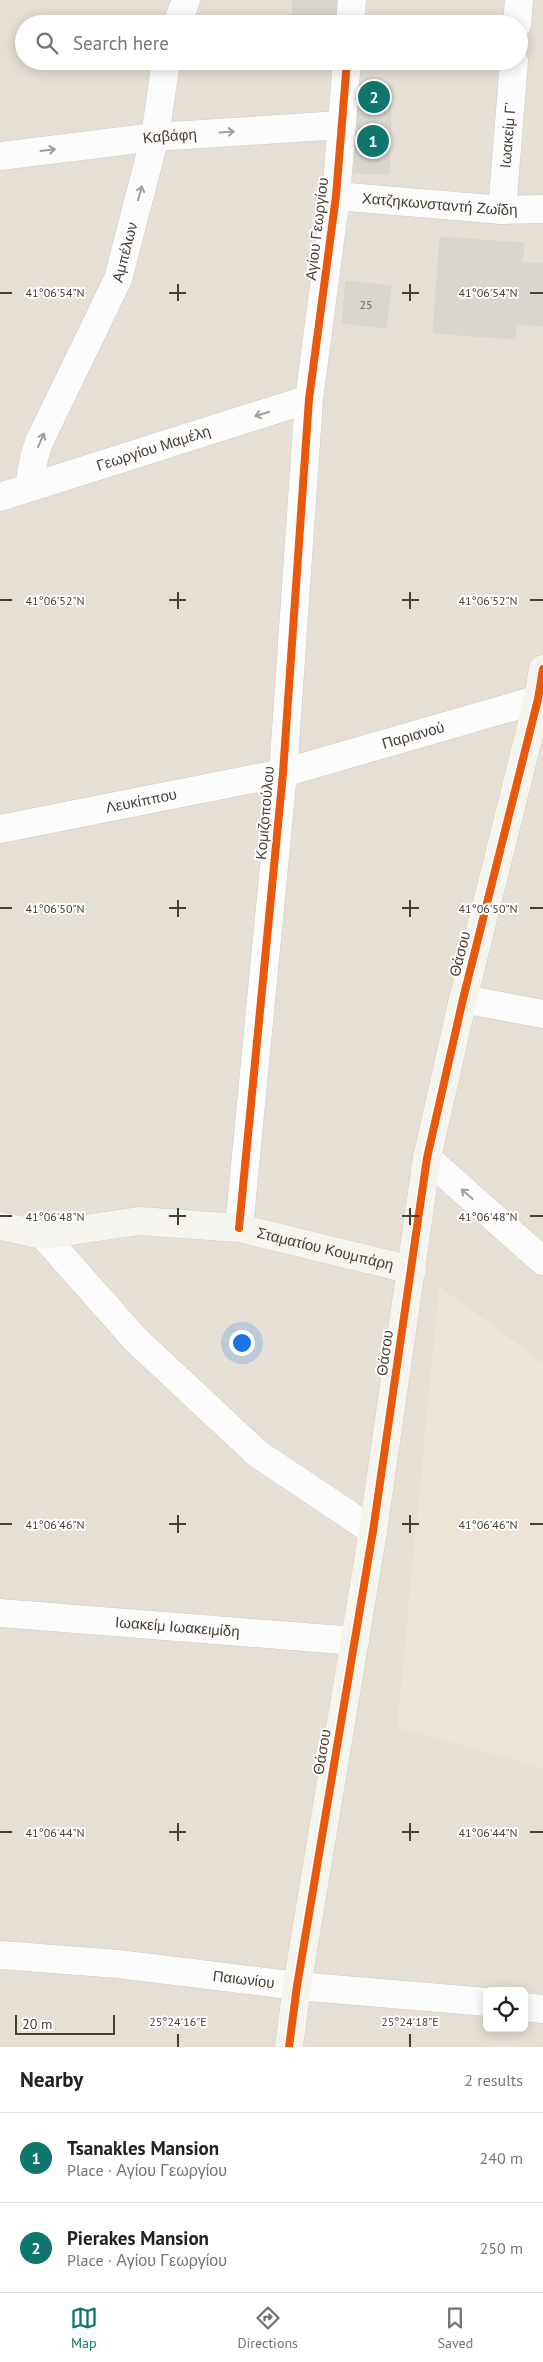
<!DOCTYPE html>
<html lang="en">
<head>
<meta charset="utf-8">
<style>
  :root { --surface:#fff; --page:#f6f6f6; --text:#202124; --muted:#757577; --line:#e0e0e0; --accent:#0f766e }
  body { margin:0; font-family:"PT Sans",sans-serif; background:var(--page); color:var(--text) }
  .controls { position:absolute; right:15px; bottom:15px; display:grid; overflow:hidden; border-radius:8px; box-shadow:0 2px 12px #0003 }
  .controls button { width:45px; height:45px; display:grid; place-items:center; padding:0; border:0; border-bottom:1px solid var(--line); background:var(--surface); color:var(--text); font:25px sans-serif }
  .scale { position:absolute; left:15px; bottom:12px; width:100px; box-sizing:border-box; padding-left:5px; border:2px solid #473e34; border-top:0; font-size:14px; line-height:18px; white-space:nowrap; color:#473e34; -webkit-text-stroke:4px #fff; paint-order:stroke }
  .you { position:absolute; left:241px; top:1342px; width:18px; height:18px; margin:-12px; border:4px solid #fff; border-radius:50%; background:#1a73e8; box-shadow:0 0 0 8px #1a73e833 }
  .badge { display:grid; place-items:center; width:32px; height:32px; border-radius:50%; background:var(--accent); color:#fff; font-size:16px; font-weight:700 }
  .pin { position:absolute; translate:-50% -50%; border:2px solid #fff; box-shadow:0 1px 5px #0006 }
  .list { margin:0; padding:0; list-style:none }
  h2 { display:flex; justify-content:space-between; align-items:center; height:65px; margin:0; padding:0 20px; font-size:21px }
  h2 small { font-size:16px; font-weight:400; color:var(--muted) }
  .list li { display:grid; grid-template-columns:32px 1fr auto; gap:15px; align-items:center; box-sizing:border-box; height:90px; padding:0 20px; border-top:1px solid var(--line) }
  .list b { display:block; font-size:19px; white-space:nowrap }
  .list p { margin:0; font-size:16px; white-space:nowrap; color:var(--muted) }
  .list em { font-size:16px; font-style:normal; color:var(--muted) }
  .icon { flex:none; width:28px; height:28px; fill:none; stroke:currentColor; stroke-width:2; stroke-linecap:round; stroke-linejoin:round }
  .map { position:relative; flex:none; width:543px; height:2047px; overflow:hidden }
  .search { position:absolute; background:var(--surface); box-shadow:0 2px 12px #0003; left:15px; right:15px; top:15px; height:55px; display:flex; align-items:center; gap:12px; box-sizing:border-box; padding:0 18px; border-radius:28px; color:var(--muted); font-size:19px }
  .sheet { height:245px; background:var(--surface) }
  nav { display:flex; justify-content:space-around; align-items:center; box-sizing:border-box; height:70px; border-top:1px solid var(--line); background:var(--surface); font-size:14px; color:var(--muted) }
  nav a { display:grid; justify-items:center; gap:2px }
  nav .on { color:var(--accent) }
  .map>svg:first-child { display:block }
  .residential { fill:#e5dfd5; fill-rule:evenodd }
  .education { fill:#ece5d7 }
  .building { fill:#d9d5cf; stroke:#d9d5ce }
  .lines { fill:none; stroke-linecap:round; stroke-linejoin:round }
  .street-casing { stroke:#cecbc6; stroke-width:29 }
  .secondary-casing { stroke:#d2ccc0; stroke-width:29 }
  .street { stroke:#fdfcfc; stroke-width:28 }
  .secondary { stroke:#f6f4ee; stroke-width:28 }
  .cycleway-casing { stroke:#fff; stroke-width:11 }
  .cycleway { stroke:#e8590c; stroke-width:8 }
  .oneway { stroke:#a29d98 }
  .ticks { fill:none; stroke:#473e34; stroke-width:2 }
  .labels { text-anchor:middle; stroke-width:4; stroke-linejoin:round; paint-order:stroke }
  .number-label { font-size:12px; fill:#6d655c }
  .street-label { font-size:15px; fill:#473e34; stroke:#fff }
  .ticks-label { font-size:12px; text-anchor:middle; fill:#473e34; stroke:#fff; stroke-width:4; stroke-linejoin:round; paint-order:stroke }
</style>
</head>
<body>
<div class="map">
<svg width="543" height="2047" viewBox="0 0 543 2047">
  <rect width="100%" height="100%" fill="#f0eee8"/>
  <!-- residential -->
  <path class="residential" d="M0 0H543V2047H0ZM24 24H519V61H24ZM487 1991H524V2028H487Z"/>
  <!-- education -->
  <path class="education" d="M439 1286 543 1363V1768L397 1727Z"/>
  <!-- building -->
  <g class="building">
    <path d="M293 0H337L335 24H292Z"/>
    <path d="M357 85 392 86 391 110 356 109Z"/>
    <path d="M356 109 391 110 389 174 354 173Z"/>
    <path d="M440 237 524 243 522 263 543 264V326L516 324 515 339 433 333Z"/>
    <path d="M346 281 391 286 386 328 342 323Z"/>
  </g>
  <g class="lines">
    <!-- street casing -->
    <g class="street-casing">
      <g id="street">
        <path d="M177 24 186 0"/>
        <path d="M350 24 352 0"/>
        <path d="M517 24 519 0"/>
        <path id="s1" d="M0 156 155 137 341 125"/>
        <path id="s2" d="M336 196 502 210 543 209"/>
        <path id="s3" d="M502 210 514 61"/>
        <path id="s4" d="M29 487 34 458 39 442 118 279 155 137 166 61"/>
        <path id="s5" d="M0 497 309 399"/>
        <path id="s6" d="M0 829 283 773 543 698"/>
        <path d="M463 999 543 1014"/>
        <path d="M427 1158 543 1261"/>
        <path d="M239 1228 283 773 309 399 336 196 347 61"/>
        <path d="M43 1235 136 1340 258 1454 373 1531"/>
        <path id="s7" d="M0 1613 355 1641"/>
        <path id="s8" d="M0 1955 118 1964 297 1986 487 2002"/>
        <path d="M524 2007 543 2009"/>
      </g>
    </g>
    <!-- secondary casing -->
    <g class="secondary-casing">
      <g id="secondary">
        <path id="s9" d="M0 1226 43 1235 139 1221 239 1228 412 1270"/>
        <path d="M289 2047 297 1986 373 1531 427 1158 463 999 538 699 543 669"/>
      </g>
    </g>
    <!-- street -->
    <use href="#street" class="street"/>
    <!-- secondary -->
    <use href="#secondary" class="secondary"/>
    <!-- cycleway casing -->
    <g class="cycleway-casing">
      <g id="cycleway">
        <path d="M239 1228 283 773 309 399 336 196 347 61"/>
        <path d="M289 2047 297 1986 373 1531 427 1158 463 999 538 699 543 669"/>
      </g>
    </g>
    <!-- cycleway -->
    <use href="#cycleway" class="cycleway"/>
  </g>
  <!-- one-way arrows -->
  <defs><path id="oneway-shaft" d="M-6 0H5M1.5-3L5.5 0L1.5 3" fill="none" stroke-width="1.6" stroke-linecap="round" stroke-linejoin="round" transform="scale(1.25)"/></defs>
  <g class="oneway">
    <use href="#oneway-shaft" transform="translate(227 132) rotate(-4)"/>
    <use href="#oneway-shaft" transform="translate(48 150) rotate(-7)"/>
    <use href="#oneway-shaft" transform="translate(140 193) rotate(-75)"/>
    <use href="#oneway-shaft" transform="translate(262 414) rotate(162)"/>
    <use href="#oneway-shaft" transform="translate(41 440) rotate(-66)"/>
    <use href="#oneway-shaft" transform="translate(467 1194) rotate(-139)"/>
  </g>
  <!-- ticks -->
  <path class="ticks" d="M178 284V301M410 284V301M0 293H12M169 293H186M402 293H419M530 293H543M178 592V609M410 592V609M0 600H12M169 600H186M402 600H419M530 600H543M178 900V917M410 900V917M0 908H12M169 908H186M402 908H419M530 908H543M178 1208V1225M410 1208V1225M0 1216H12M169 1216H186M402 1216H419M530 1216H543M178 1515V1533M410 1515V1533M0 1524H12M169 1524H186M402 1524H419M530 1524H543M178 1823V1841M410 1823V1841M0 1832H12M169 1832H186M402 1832H419M530 1832H543M178 2034V2047M410 2034V2047"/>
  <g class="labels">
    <!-- number labels -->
    <g class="number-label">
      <text x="366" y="309">25</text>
    </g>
    <!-- street labels -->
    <g class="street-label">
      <text dy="5" stroke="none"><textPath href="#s1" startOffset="171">Καβάφη</textPath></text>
      <text dy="5" stroke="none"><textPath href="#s3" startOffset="75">Ιωακείμ Γ'</textPath></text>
      <text dy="5" stroke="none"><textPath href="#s2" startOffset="104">Χατζηκωνσταντή Ζωΐδη</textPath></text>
      <text transform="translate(317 229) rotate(-83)" y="5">Αγίου Γεωργίου</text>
      <text dy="5" stroke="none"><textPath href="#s4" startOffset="255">Αμπέλων</textPath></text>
      <text dy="5" stroke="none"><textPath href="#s5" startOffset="161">Γεωργίου Μαμέλη</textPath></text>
      <text dy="5" stroke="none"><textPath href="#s6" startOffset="424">Παριανού</textPath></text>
      <text dy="5" stroke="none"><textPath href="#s6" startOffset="144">Λευκίππου</textPath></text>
      <text transform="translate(265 813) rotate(-85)" y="5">Κομιζοπούλου</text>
      <text transform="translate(460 954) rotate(-76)" y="5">Θάσου</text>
      <text dy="5" stroke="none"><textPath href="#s9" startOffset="330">Σταματίου Κουμπάρη</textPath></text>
      <text transform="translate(385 1353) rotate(-82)" y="5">Θάσου</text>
      <text dy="5" stroke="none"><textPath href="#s7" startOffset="178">Ιωακείμ Ιωακειμίδη</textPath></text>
      <text transform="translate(322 1752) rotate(-80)" y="5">Θάσου</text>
      <text dy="5" stroke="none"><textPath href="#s8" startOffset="245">Παιωνίου</textPath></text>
    </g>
  </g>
  <g class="ticks-label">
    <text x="55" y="297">41°06'54"N</text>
    <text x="488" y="297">41°06'54"N</text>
    <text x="55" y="605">41°06'52"N</text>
    <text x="488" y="605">41°06'52"N</text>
    <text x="55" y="913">41°06'50"N</text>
    <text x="488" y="913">41°06'50"N</text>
    <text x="55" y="1221">41°06'48"N</text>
    <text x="488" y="1221">41°06'48"N</text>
    <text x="55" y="1529">41°06'46"N</text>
    <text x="488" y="1529">41°06'46"N</text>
    <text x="55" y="1837">41°06'44"N</text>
    <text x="488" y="1837">41°06'44"N</text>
    <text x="178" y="2026">25°24'16"E</text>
    <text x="410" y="2026">25°24'18"E</text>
  </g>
</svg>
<div class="controls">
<button><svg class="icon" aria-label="locate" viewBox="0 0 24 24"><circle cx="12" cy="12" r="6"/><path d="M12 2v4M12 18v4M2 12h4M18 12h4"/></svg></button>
</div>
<div class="scale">20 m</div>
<div class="you"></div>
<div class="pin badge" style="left:373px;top:141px">1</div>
<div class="pin badge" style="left:374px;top:97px">2</div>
<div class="search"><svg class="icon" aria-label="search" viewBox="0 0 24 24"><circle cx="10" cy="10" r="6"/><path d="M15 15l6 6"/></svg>Search here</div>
</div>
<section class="sheet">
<h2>Nearby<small>2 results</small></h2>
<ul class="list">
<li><span class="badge">1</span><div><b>Tsanakles Mansion</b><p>Place · Αγίου Γεωργίου</p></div><em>240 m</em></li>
<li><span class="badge">2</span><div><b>Pierakes Mansion</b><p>Place · Αγίου Γεωργίου</p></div><em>250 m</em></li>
</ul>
</section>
<nav>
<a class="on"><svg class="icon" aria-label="map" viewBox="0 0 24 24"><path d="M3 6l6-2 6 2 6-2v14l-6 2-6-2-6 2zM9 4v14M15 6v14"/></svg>Map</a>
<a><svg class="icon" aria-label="directions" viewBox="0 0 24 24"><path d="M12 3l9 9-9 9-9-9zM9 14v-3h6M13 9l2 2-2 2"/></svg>Directions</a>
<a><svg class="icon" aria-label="saved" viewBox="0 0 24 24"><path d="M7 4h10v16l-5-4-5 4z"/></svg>Saved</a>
</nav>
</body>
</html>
